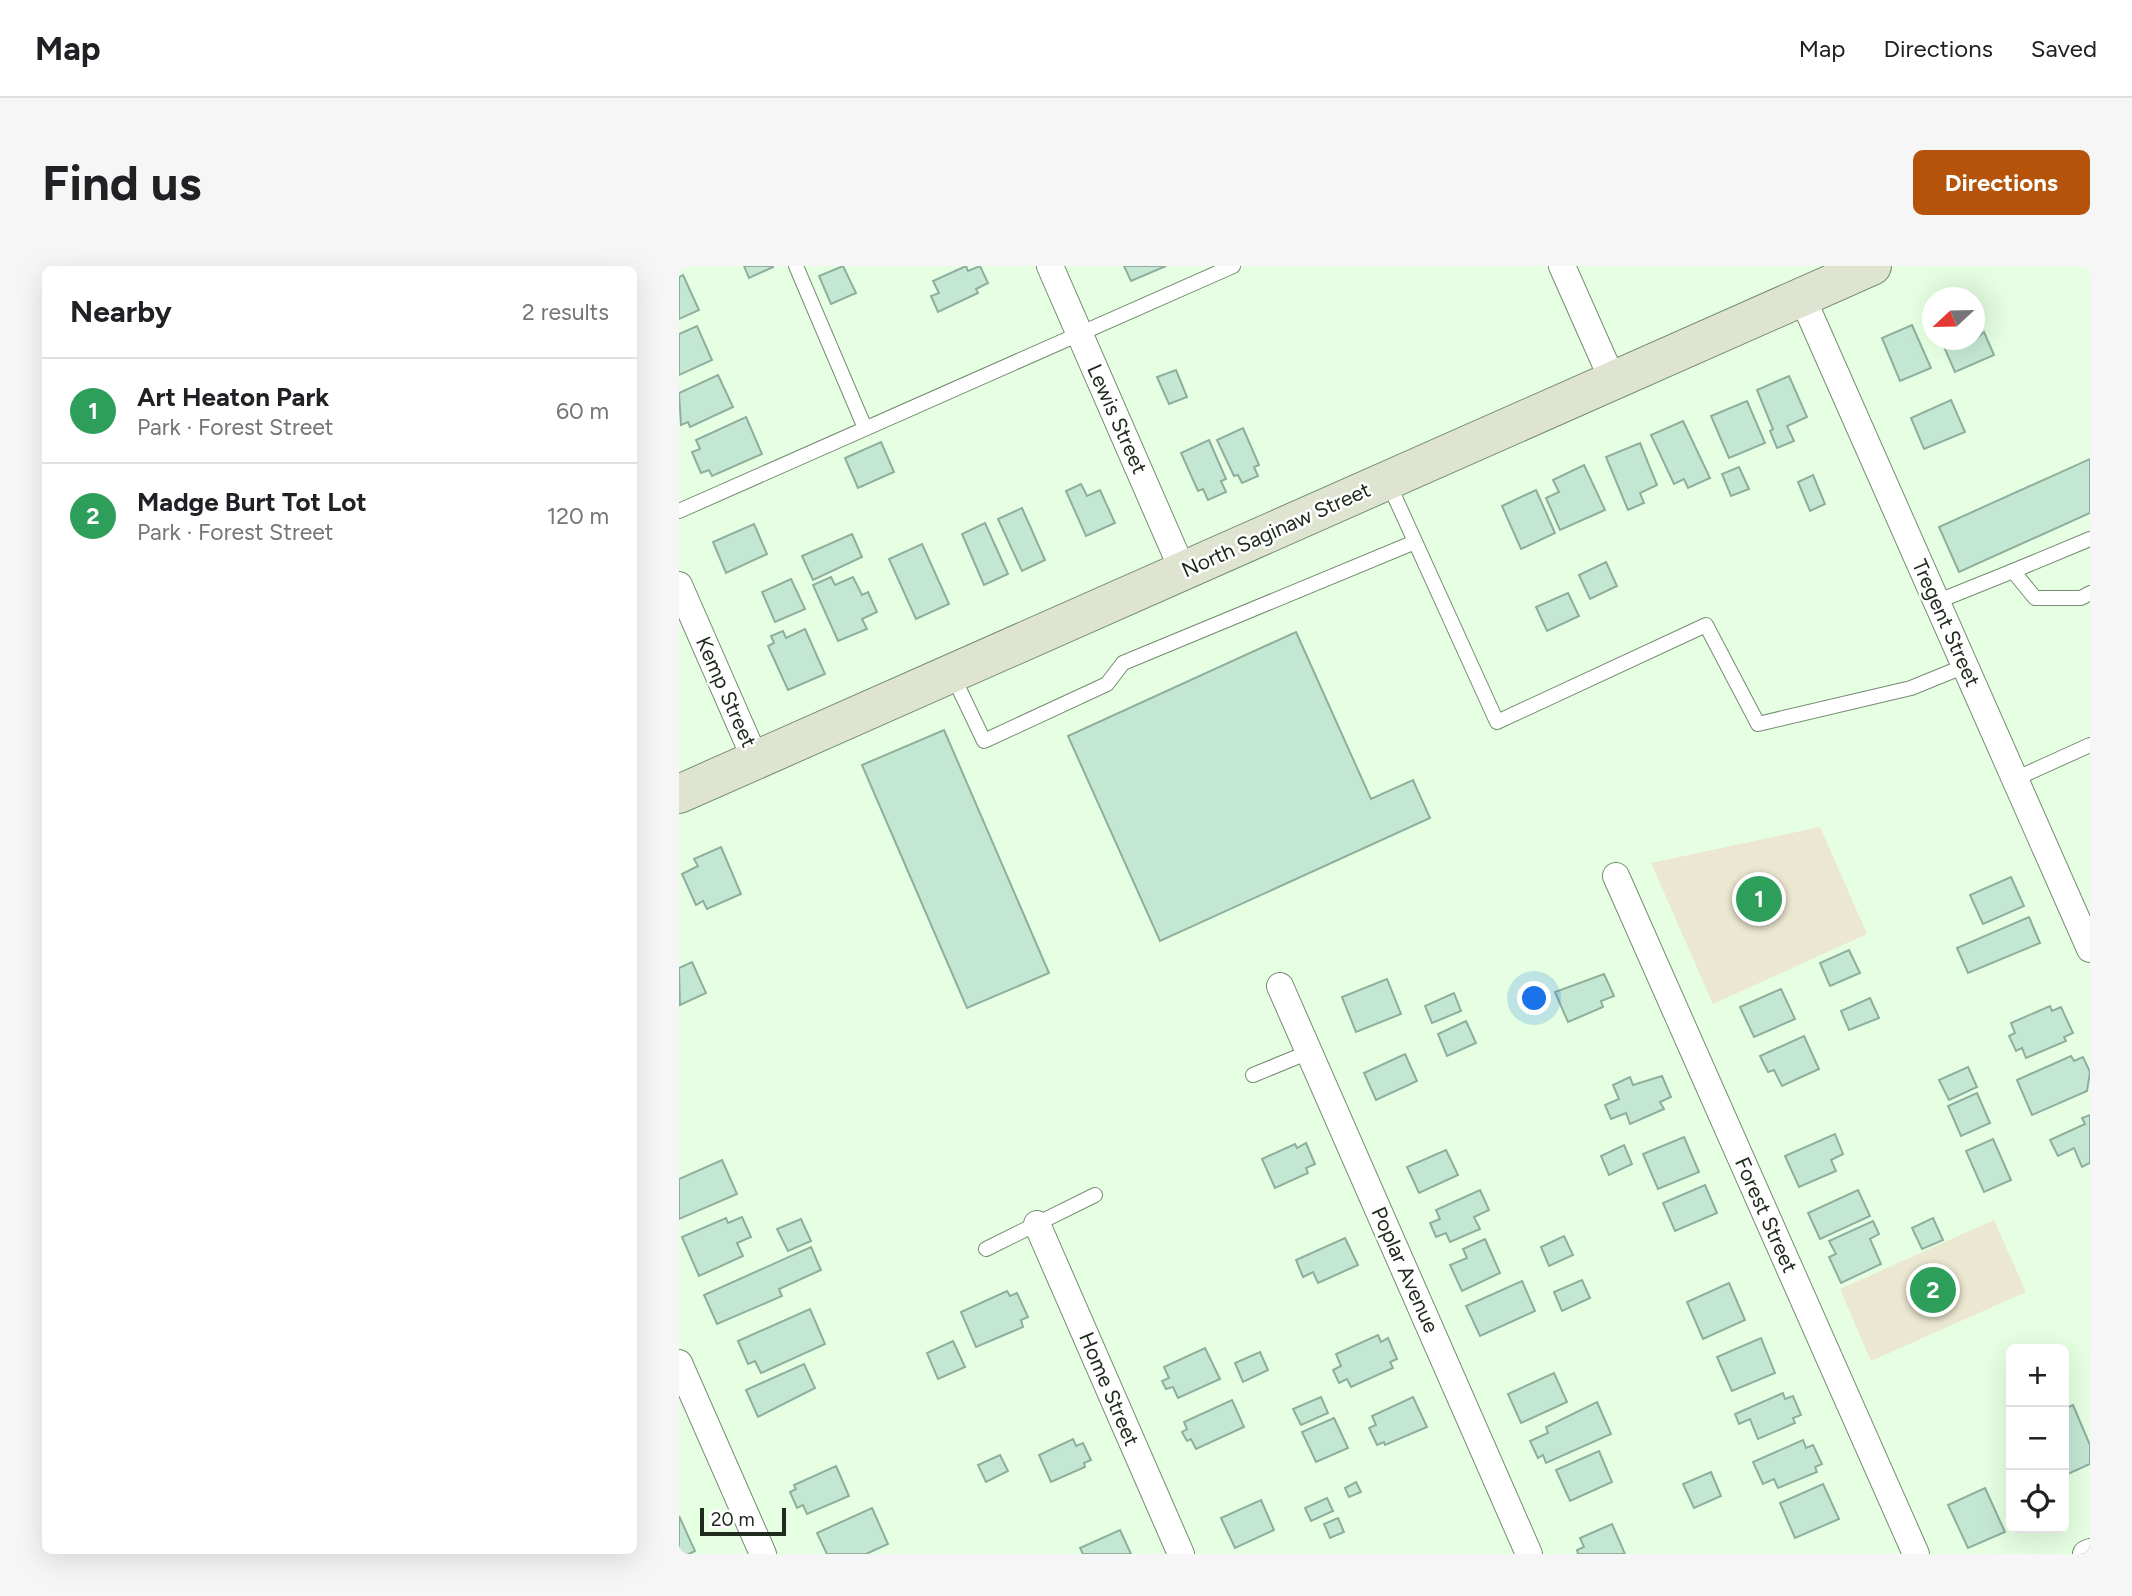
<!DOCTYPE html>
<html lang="en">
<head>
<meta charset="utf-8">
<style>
  :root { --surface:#fff; --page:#f6f6f6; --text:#202124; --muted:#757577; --line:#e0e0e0; --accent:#b45309 }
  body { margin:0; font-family:Figtree,sans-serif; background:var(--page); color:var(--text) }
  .controls { position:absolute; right:21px; bottom:21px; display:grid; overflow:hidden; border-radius:10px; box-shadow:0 7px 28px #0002 }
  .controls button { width:63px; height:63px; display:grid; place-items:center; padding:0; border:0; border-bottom:2px solid var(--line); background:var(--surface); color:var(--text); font:35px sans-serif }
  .compass { position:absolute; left:1243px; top:21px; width:63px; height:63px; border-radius:50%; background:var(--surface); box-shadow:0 7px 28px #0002; rotate:248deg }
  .scale { position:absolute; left:21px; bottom:18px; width:86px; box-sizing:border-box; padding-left:7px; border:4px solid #212a1f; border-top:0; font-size:19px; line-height:24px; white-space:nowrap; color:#212a1f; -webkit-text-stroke:5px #fff; paint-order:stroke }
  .you { position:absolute; left:856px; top:733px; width:24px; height:24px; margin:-18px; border:5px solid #fff; border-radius:50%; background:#1a73e8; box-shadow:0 0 0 10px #1a73e833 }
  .badge { display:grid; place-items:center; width:46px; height:46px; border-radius:50%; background:var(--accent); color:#fff; font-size:23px; font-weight:700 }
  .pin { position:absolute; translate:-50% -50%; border:4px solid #fff; box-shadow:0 2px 7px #0006 }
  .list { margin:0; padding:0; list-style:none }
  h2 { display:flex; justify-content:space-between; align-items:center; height:91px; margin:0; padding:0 28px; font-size:30px }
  h2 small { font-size:23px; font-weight:400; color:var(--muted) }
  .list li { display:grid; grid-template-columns:46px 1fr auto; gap:21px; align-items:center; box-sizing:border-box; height:105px; padding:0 28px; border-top:2px solid var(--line) }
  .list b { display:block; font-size:26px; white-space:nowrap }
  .list p { margin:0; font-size:23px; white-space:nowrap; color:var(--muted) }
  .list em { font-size:23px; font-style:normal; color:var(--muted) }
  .icon { flex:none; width:38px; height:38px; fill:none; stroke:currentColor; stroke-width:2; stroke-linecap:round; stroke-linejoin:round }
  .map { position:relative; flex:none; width:1411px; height:1288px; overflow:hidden; border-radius:10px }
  header { display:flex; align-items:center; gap:42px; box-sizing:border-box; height:98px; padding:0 35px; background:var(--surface); border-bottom:2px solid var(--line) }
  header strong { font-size:33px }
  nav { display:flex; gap:38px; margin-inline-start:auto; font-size:24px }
  .intro { display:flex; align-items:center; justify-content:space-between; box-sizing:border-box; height:168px; padding:0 42px }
  h1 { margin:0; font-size:49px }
  .button { padding:18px 32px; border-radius:10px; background:var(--accent); color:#fff; font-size:24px; font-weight:700 }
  main { display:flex; gap:42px; padding:0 42px }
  aside { flex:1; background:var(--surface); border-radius:10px; box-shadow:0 7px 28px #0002 }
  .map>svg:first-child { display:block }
  .green { fill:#ebe7d0 }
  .building { fill:#c4e7d4; stroke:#8eaf9d; stroke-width:2 }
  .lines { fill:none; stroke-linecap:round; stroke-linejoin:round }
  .lane-casing { stroke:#768c73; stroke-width:16 }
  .street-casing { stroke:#768c73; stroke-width:28 }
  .secondary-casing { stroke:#768c73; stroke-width:40 }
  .lane { stroke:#fff; stroke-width:14 }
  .street { stroke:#fff; stroke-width:26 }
  .secondary { stroke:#dfe4d0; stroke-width:38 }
  .labels { text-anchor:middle; stroke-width:5; stroke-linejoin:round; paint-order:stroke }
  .street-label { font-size:21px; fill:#212a1f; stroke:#fff }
</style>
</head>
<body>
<header>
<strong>Map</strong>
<nav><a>Map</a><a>Directions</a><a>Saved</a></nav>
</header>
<div class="intro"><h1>Find us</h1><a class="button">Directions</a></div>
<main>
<aside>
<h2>Nearby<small>2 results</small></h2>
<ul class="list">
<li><span class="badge" style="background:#2e9e5b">1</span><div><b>Art Heaton Park</b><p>Park · Forest Street</p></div><em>60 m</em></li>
<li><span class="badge" style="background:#2e9e5b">2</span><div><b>Madge Burt Tot Lot</b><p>Park · Forest Street</p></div><em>120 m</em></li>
</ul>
</aside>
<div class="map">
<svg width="1411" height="1288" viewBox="0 0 1411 1288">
  <rect width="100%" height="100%" fill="#e6ffe2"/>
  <!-- green -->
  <g class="green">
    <path d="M1141 561 1188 668 1034 738 972 597Z"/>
    <path d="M1315 954 1347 1026 1192 1095 1161 1023Z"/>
  </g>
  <!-- building -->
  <g class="building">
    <path d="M65 0H94V1L70 12Z"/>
    <path d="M164 0 177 27 152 38 140 10Z"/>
    <path d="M287 0 289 5 301 0 309 17 297 23 299 27 259 46 252 30 260 27 254 15Z"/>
    <path d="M445 0H487L452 15Z"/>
    <path d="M4 9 20 44 0 53V11Z"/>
    <path d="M1233 59 1252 102 1221 115 1203 72Z"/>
    <path d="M18 60 33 94 0 109V68Z"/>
    <path d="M1305 66 1315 89 1276 106 1262 74H1296Z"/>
    <path d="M497 104 508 131 490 138 478 111Z"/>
    <path d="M39 109 54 141 11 161 9 156 2 159 0 127Z"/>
    <path d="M1110 110 1128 151 1108 160 1115 175 1098 182 1091 165 1094 163 1078 124Z"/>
    <path d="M1272 134 1286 166 1245 183 1232 152Z"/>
    <path d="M1068 135 1086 177 1050 192 1032 150Z"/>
    <path d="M67 151 83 188 33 210 30 204 22 207 13 186 21 183 17 174Z"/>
    <path d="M1004 155 1031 212 1009 222 1005 213 995 218 972 169Z"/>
    <path d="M564 162 580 199 575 201 579 210 563 217 559 209 555 210 538 174Z"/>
    <path d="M530 174 547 213 542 215 547 226 529 234 524 223 519 225 502 187Z"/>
    <path d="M202 176 215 206 179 222 166 192Z"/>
    <path d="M961 177 978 219 961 227 965 237 949 244 927 191Z"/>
    <path d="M1411 193V247L1280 306 1260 261Z"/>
    <path d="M905 199 926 244 881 264 867 232 880 226 874 214Z"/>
    <path d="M1060 201 1070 223 1052 230 1043 208Z"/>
    <path d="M1134 209 1146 238 1131 245 1119 216Z"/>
    <path d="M402 218 408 230 421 224 436 257 407 270 387 225Z"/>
    <path d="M857 224 876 267 842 283 823 240Z"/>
    <path d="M343 242 366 294 343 305 319 253Z"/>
    <path d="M306 257 329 308 305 319 283 268Z"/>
    <path d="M75 258 88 288 47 307 34 276Z"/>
    <path d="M173 268 183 291 134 314 123 290Z"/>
    <path d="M243 278 270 338 237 353 210 293Z"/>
    <path d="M927 296 938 320 911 333 900 309Z"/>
    <path d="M152 311 156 319 174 311 183 329 189 326 198 346 183 353 188 363 159 375 134 319Z"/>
    <path d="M112 313 126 343 96 356 83 326Z"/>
    <path d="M889 327 900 350 868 365 857 341Z"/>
    <path d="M126 363 146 408 109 424 89 380 95 377 92 370 104 365 107 372Z"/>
    <path d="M617 366 692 533 734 514 751 552 481 675 389 470Z"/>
    <path d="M265 464 370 707 288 742 183 499Z"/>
    <path d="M42 581 62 628 28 643 24 635 17 639 3 608 19 600 15 593Z"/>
    <path d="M1332 611 1345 640 1304 658 1291 629Z"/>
    <path d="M1350 651 1361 677 1289 707 1278 682Z"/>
    <path d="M1170 684 1181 707 1151 720 1141 697Z"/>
    <path d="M13 696 27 727 1 739 0 702Z"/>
    <path d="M925 708 935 730 922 735 924 741 889 756 876 726Z"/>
    <path d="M708 713 722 748 677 766 663 731Z"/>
    <path d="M1102 723 1116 753 1075 771 1061 741Z"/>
    <path d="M775 727 782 745 753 757 746 740Z"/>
    <path d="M1191 732 1200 752 1170 764 1162 745Z"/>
    <path d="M1371 740 1373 745 1382 741 1394 767 1385 771 1387 775 1347 792 1343 782 1337 785 1330 770 1336 767 1332 757Z"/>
    <path d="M787 755 797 777 768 790 759 768Z"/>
    <path d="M1125 770 1140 803 1103 820 1095 804 1089 806 1081 790Z"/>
    <path d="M726 788 738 815 697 834 685 807Z"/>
    <path d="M1392 790 1395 795 1404 791 1411 806 1408 825 1353 849 1338 814Z"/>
    <path d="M1289 801 1298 821 1270 834 1260 814Z"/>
    <path d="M983 810 992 831 981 836 985 843 951 858 947 847 932 853 926 839 940 833 934 819 951 811 954 819Z"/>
    <path d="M1298 827 1311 857 1282 870 1269 840Z"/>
    <path d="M1411 849V897L1403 901 1395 882 1379 890 1371 874 1406 858 1403 852Z"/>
    <path d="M1156 868 1164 888 1152 894 1157 905 1120 921 1106 890Z"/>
    <path d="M1005 871 1020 906 979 923 964 888Z"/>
    <path d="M1314 873 1332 914 1305 926 1287 885Z"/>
    <path d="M627 877 636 898 627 902 629 907 596 922 583 893 616 878 618 882Z"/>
    <path d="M945 879 953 898 930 909 922 890Z"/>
    <path d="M767 884 779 909 740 927 728 901Z"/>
    <path d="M43 894 58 928 0 953V913Z"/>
    <path d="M1026 919 1038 947 996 965 984 937Z"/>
    <path d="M801 924 810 944 795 951 801 963 771 976 767 967 757 971 751 957 761 953 757 944Z"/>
    <path d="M1179 924 1191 950 1141 973 1129 947Z"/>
    <path d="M63 951 72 971 58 977 64 990 20 1010 3 971 47 952 49 957Z"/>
    <path d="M1254 952 1264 974 1243 983 1233 962Z"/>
    <path d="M122 953 132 975 109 985 98 963Z"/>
    <path d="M1194 955 1200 968 1191 973 1202 998 1162 1017 1150 991 1157 988 1150 975Z"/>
    <path d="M885 970 894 989 870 1000 862 981Z"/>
    <path d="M666 972 679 999 639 1017 634 1006 624 1011 617 994Z"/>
    <path d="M806 973 821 1007 783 1025 771 999 788 992 784 983Z"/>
    <path d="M132 981 142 1004 100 1023 103 1030 38 1058 25 1029Z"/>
    <path d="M903 1014 911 1032 883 1045 875 1026Z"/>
    <path d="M843 1015 856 1045 801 1070 787 1040Z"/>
    <path d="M1050 1017 1066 1054 1024 1073 1008 1036Z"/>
    <path d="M328 1025 331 1030 338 1027 349 1051 342 1054 344 1061 297 1081 282 1046Z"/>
    <path d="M131 1043 146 1078 82 1107 76 1095 69 1098 59 1075Z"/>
    <path d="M699 1069 702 1076 709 1072 718 1093 711 1096 714 1102 672 1121 668 1113 660 1117 654 1104 662 1100 657 1088Z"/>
    <path d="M1082 1072 1096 1107 1053 1125 1038 1091Z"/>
    <path d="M274 1075 286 1101 259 1113 248 1087Z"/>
    <path d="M526 1082 541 1113 499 1132 494 1121 487 1123 483 1115 490 1112 485 1101Z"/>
    <path d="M581 1086 589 1104 564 1116 556 1097Z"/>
    <path d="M125 1098 136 1122 79 1151 67 1124Z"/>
    <path d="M875 1107 888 1136 842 1157 829 1128Z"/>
    <path d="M1104 1127 1106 1133 1114 1130 1122 1149 1114 1152 1116 1157 1079 1173 1071 1153 1060 1158 1056 1148Z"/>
    <path d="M642 1131 649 1147 622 1159 614 1143Z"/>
    <path d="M734 1131 748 1161 706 1179 705 1176 698 1179 690 1162 697 1159 693 1150Z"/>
    <path d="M553 1134 565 1161 517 1183 512 1173 508 1175 503 1166 508 1163 505 1156Z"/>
    <path d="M918 1136 932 1168 867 1197 864 1189 859 1192 851 1175 869 1167 867 1161Z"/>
    <path d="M1394 1139 1411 1179V1198L1389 1208 1385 1198V1143Z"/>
    <path d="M655 1152 669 1182 637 1196 623 1166Z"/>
    <path d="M394 1173 397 1180 404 1177 412 1194 405 1197 406 1201 372 1216 360 1189Z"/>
    <path d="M1124 1174 1127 1182 1134 1179 1143 1198 1136 1201 1138 1206 1099 1222 1095 1213 1084 1218 1074 1196Z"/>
    <path d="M920 1185 933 1216 891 1235 877 1204Z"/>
    <path d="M321 1189 329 1205 307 1216 299 1199Z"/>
    <path d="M157 1200 170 1230 128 1248 124 1239 118 1242 111 1226 117 1223 115 1219Z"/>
    <path d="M1032 1206 1042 1230 1015 1242 1004 1218Z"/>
    <path d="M677 1216 682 1226 670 1231 666 1222Z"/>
    <path d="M1144 1218 1160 1253 1116 1272 1101 1237Z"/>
    <path d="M1306 1222 1326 1266 1289 1282 1269 1239Z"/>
    <path d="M648 1232 654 1245 632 1255 626 1242Z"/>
    <path d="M582 1234 595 1264 556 1282 542 1252Z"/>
    <path d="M193 1242 209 1278 187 1288H148L138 1267Z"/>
    <path d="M0 1250 16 1285 10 1288H0Z"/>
    <path d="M659 1252 665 1266 651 1272 645 1258Z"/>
    <path d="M933 1258 946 1288H899L898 1284 905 1281 901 1272Z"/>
    <path d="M441 1264 452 1288H404L401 1282Z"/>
  </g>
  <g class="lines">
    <!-- lane casing -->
    <g class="lane-casing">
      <g id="lane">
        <path d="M117 0 186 162"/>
        <path d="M709 216 818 456 1027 359 1079 458 1232 422 1286 400"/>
        <path d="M0 245 554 0"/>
        <path d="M1334 305 1411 273"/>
        <path d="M1257 336 1334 305 1356 332H1402L1411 327"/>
        <path d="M273 408 305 475 428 418 444 397 736 276"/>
        <path d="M1336 513 1411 479"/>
        <path d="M574 809 630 786"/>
        <path d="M307 983 416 929"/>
      </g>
    </g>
    <!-- street casing -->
    <g class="street-casing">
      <g id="street">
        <path d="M371 0 504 305"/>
        <path d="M883 0 934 115"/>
        <path d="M1123 31 1411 683"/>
        <path d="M0 319 77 495"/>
        <path d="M937 610 1237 1288"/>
        <path d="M601 720 850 1288"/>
        <path d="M358 958 502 1288"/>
        <path d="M0 1097 84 1288"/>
        <path d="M1407 1288 1411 1286"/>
      </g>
    </g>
    <!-- secondary casing -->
    <g class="secondary-casing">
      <path id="secondary" d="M0 528 1193 0"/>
    </g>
    <!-- lane -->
    <use href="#lane" class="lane"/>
    <!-- street -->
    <use href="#street" class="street"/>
    <!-- secondary -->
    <use href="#secondary" class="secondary"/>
  </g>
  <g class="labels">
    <!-- street labels -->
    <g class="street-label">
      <text transform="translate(438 153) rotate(66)" y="7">Lewis Street</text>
      <text transform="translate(597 264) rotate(-24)" y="7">North Saginaw Street</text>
      <text transform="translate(1267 357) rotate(66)" y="7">Tregent Street</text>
      <text transform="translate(47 426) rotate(66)" y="7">Kemp Street</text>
      <text transform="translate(1087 949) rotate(66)" y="7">Forest Street</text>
      <text transform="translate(726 1004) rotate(66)" y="7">Poplar Avenue</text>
      <text transform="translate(430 1123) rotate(67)" y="7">Home Street</text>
    </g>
  </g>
</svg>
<div class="controls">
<button>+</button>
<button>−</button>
<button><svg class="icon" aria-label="locate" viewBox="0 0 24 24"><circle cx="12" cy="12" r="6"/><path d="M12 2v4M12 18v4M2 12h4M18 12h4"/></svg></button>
</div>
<svg class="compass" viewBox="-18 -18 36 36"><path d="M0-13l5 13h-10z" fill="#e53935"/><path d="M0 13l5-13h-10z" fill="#757577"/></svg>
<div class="scale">20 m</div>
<div class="you"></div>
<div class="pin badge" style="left:1080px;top:633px;background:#2e9e5b">1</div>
<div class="pin badge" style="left:1254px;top:1024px;background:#2e9e5b">2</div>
</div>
</main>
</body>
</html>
